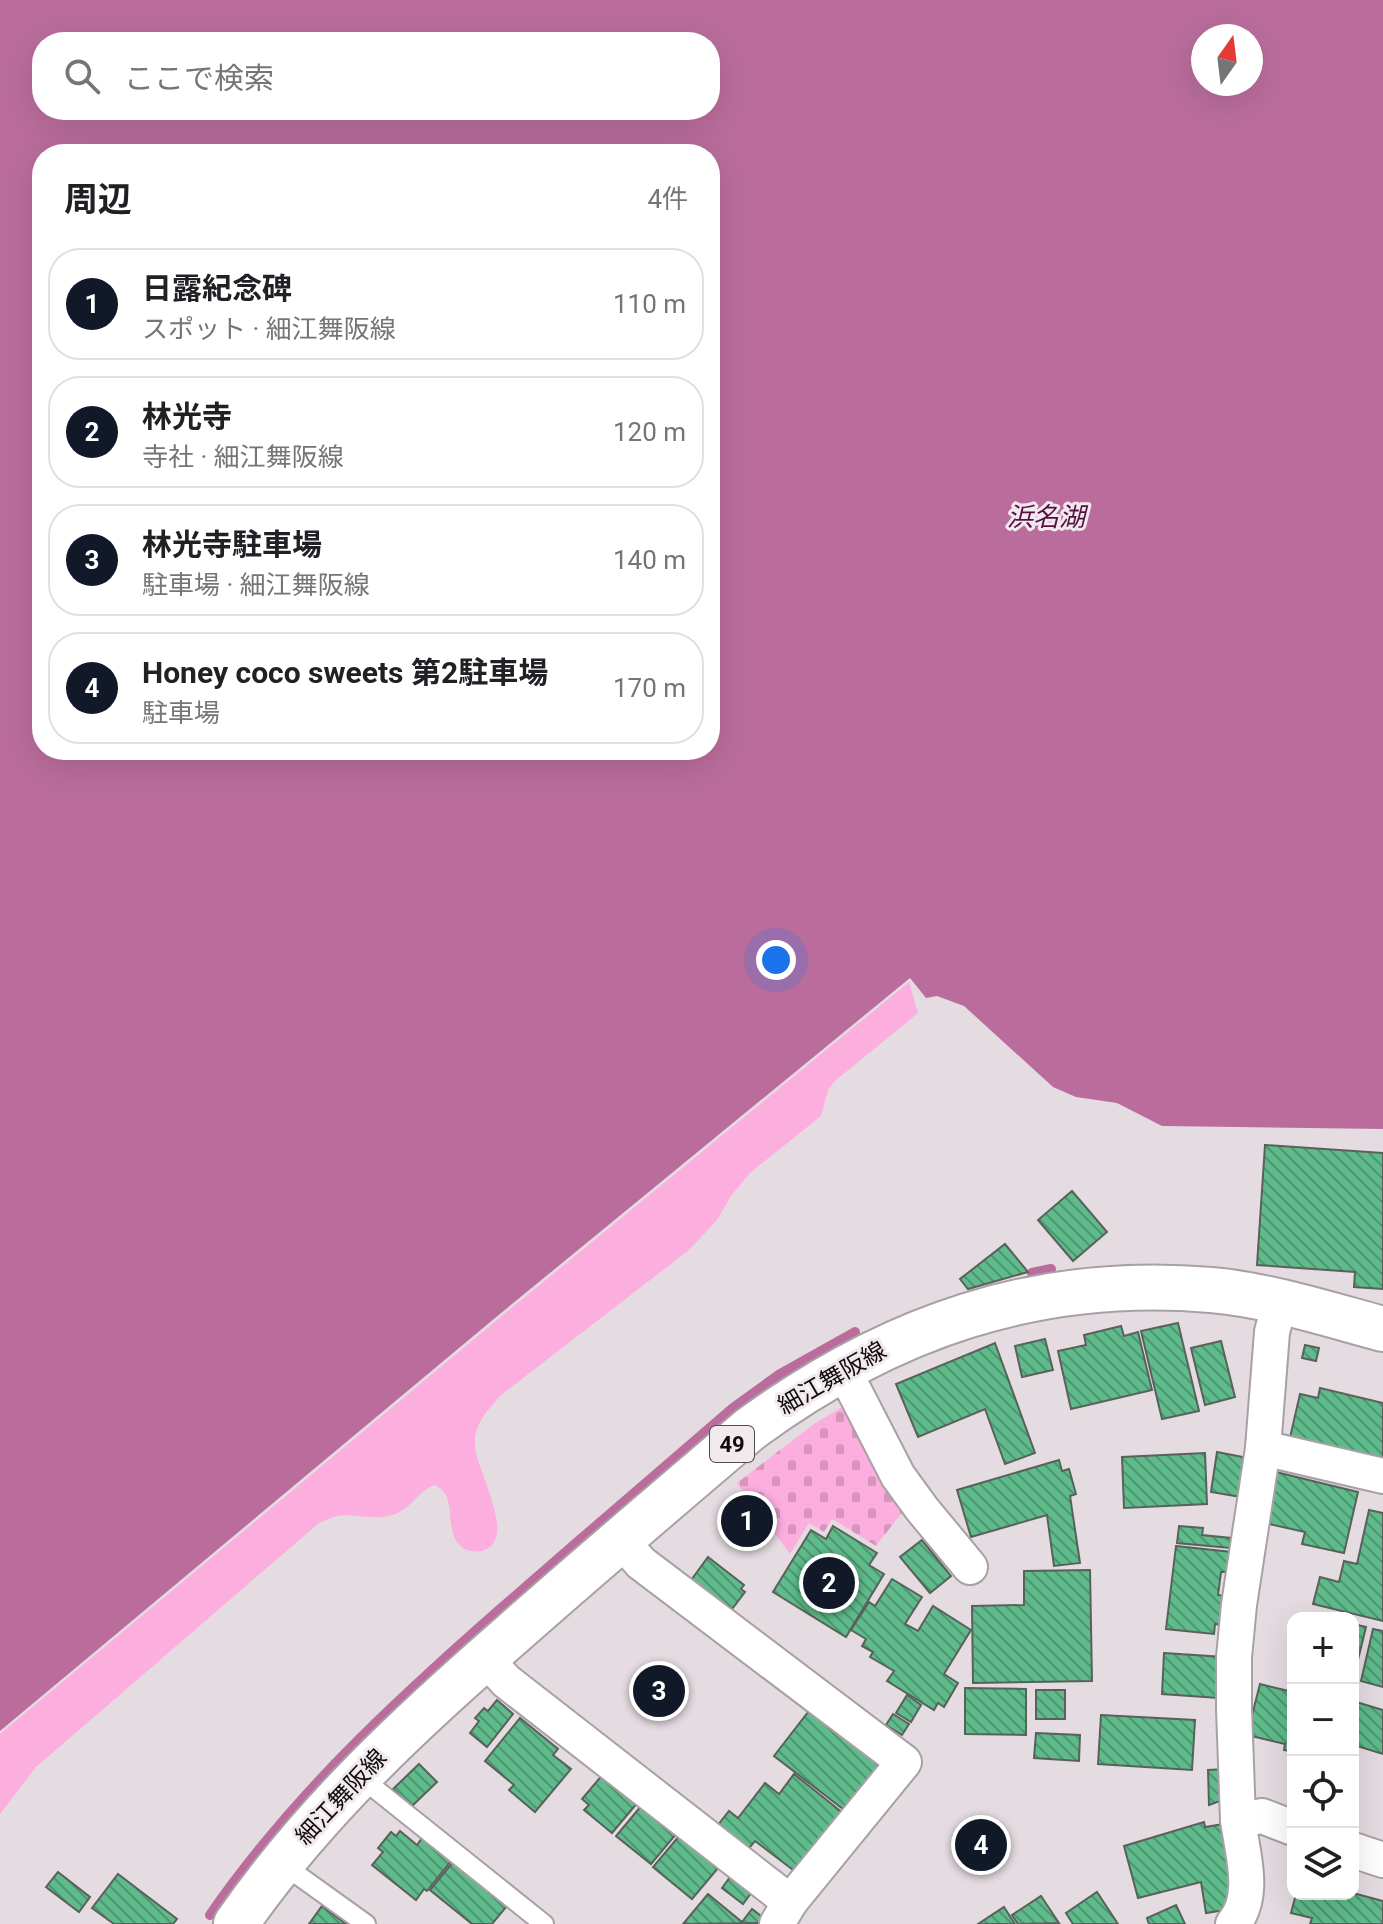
<!DOCTYPE html>
<html lang="ja">
<head>
<meta charset="utf-8">
<style>
  :root { --surface:#fff; --page:#f2f2f2; --text:#202124; --muted:#757577; --line:#e0e0e0; --accent:#111827 }
  body { margin:0; font-family:Roboto,"Noto Sans JP",sans-serif; background:var(--page); color:var(--text) }
  .controls { position:absolute; right:24px; bottom:24px; display:grid; overflow:hidden; border-radius:16px; box-shadow:0 8px 32px #0002 }
  .controls button { width:72px; height:72px; display:grid; place-items:center; padding:0; border:0; border-bottom:2px solid var(--line); background:var(--surface); color:var(--text); font:40px sans-serif }
  .compass { position:absolute; left:1191px; top:24px; width:72px; height:72px; border-radius:50%; background:var(--surface); box-shadow:0 8px 32px #0002; rotate:14deg }
  .you { position:absolute; left:776px; top:960px; width:28px; height:28px; margin:-20px; border:6px solid #fff; border-radius:50%; background:#1a73e8; box-shadow:0 0 0 12px #1a73e833 }
  .badge { display:grid; place-items:center; width:52px; height:52px; border-radius:50%; background:var(--accent); color:#fff; font-size:26px; font-weight:700 }
  .pin { position:absolute; translate:-50% -50%; border:4px solid #fff; box-shadow:0 2px 8px #0006 }
  .list { margin:0; padding:0; list-style:none }
  h2 { display:flex; justify-content:space-between; align-items:center; height:104px; margin:0; padding:0 32px; font-size:34px }
  h2 small { font-size:26px; font-weight:400; color:var(--muted) }
  .list li { display:grid; grid-template-columns:52px 1fr auto; gap:24px; align-items:center; box-sizing:border-box; height:112px; margin:0 16px 16px; padding:0 16px; border:2px solid var(--line); border-radius:32px }
  .list b { display:block; font-size:30px; white-space:nowrap }
  .list p { margin:0; font-size:26px; white-space:nowrap; color:var(--muted) }
  .list em { font-size:26px; font-style:normal; color:var(--muted) }
  .icon { flex:none; width:44px; height:44px; fill:none; stroke:currentColor; stroke-width:2; stroke-linecap:round; stroke-linejoin:round }
  .map { position:relative; flex:none; width:1383px; height:1924px; overflow:hidden }
  .search { position:absolute; background:var(--surface); box-shadow:0 8px 32px #0002; left:32px; top:32px; width:688px; height:88px; display:flex; align-items:center; gap:20px; box-sizing:border-box; padding:0 28px; border-radius:32px; color:var(--muted); font-size:30px }
  .panel { position:absolute; background:var(--surface); box-shadow:0 8px 32px #0002; left:32px; top:144px; width:688px; height:616px; border-radius:32px }
  .map>svg:first-child { display:block }
  .grass { fill:#fcafde }
  .cemetery { fill:url(#cemetery-stones) }
  .water { fill:#ba6d9d; fill-rule:evenodd }
  .lines { fill:none; stroke-linecap:round; stroke-linejoin:round }
  .stream { stroke:#ba6d9d; stroke-width:10 }
  .building { fill:url(#building-back-hatch); stroke:#59615c; stroke-width:2 }
  .service-casing { stroke:#a9a0a5; stroke-width:22 }
  .minor-casing { stroke:#a9a0a5; stroke-width:38 }
  .primary-casing { stroke:#a9a0a5; stroke-width:48 }
  .service { stroke:#fff; stroke-width:18 }
  .minor { stroke:#fff; stroke-width:34 }
  .primary { stroke:#fff; stroke-width:44 }
  .labels { text-anchor:middle; stroke-width:6; stroke-linejoin:round; paint-order:stroke }
  .shield { fill:#f2e9ee; stroke:#534e51; stroke-width:2 }
  .shield-label { font-size:22px; font-weight:bold; fill:#0f0c0e }
  .street-label { font-size:24px; fill:#0f0c0e; stroke:#f2e9ee }
  .water-label { font-size:26px; font-style:italic; fill:#550f41; stroke:#f2e9ee }
</style>
</head>
<body>
<div class="map">
<svg width="1383" height="1924" viewBox="0 0 1383 1924">
  <defs>
    <pattern id="cemetery-stones" width="16" height="16" patternUnits="userSpaceOnUse" patternTransform="scale(2)"><rect width="16" height="16" fill="#fcafde"/><path d="M2 7V4a2 2 0 0 1 4 0v3zM10 15v-3a2 2 0 0 1 4 0v3z" fill="#d795bd"/></pattern>
    <pattern id="building-back-hatch" width="6" height="6" patternUnits="userSpaceOnUse" patternTransform="scale(2)"><rect width="6" height="6" fill="#5fbb8b"/><path d="M-1 5l2 2M0 0l6 6M5-1l2 2" fill="none" stroke="#4d9670"/></pattern>
  </defs>
  <rect width="100%" height="100%" fill="#e5dce1"/>
  <!-- grass -->
  <path class="grass" d="M909 982 918 1013 835 1081 828 1090 821 1116 751 1172 731 1196 717 1220 689 1250 500 1396C488 1410 474 1424 475 1444 475 1470 520 1540 482 1551 477 1552 468 1551 464 1549 440 1532 461 1498 435 1485 417 1490 412 1511 389 1516 371 1520 353 1513 337 1516 331 1517 325 1521 319 1523L36 1767 0 1814V1734L497 1320Z"/>
  <!-- cemetery -->
  <path class="cemetery" d="M849 1403 907 1506 876 1546 832 1519 824 1532 809 1523 790 1554 737 1483 814 1424Z"/>
  <!-- water -->
  <path class="water" d="M0 0H1383V1129L1162 1126 1117 1103 1076 1097 1053 1087 964 1006 937 996 926 998 910 978 495 1318 0 1731ZM1203 36H1251V84H1203ZM42 42H710V110H42ZM42 154H710V750H42Z"/>
  <g class="lines">
    <!-- stream -->
    <g class="stream">
      <path d="M1032 1273 1051 1269"/>
      <path d="M210 1915C292 1797 391 1705 498 1611 576 1543 655 1475 733 1408L780 1374 855 1332"/>
    </g>
  </g>
  <!-- building -->
  <g class="building">
    <path d="M1265 1145 1383 1153V1289L1354 1287 1355 1272 1257 1265Z"/>
    <path d="M1072 1191 1107 1232 1073 1261 1038 1220Z"/>
    <path d="M1005 1244 1028 1272 968 1289 960 1279Z"/>
    <path d="M1178 1323 1199 1411 1162 1419 1141 1331Z"/>
    <path d="M1121 1326 1124 1336 1138 1332 1152 1390 1071 1409 1058 1351 1086 1345 1084 1335Z"/>
    <path d="M1045 1339 1053 1370 1022 1377 1015 1346Z"/>
    <path d="M1221 1341 1235 1397 1205 1405 1191 1348Z"/>
    <path d="M995 1343 1035 1453 1005 1464 985 1409 918 1437 896 1384Z"/>
    <path d="M1305 1345 1319 1348 1316 1361 1302 1358Z"/>
    <path d="M1320 1388 1383 1403V1463L1289 1442 1300 1394 1318 1398Z"/>
    <path d="M1217 1452 1248 1458 1241 1497 1211 1492Z"/>
    <path d="M1205 1453 1207 1504 1124 1508 1122 1457Z"/>
    <path d="M1059 1460 1062 1471 1069 1469 1076 1494 1070 1496 1080 1563 1054 1566 1047 1515 971 1537 957 1490Z"/>
    <path d="M1276 1472 1358 1492 1344 1553 1302 1544 1305 1532 1264 1523Z"/>
    <path d="M1369 1510 1383 1513V1621L1313 1604 1320 1577 1339 1582 1344 1561 1357 1564Z"/>
    <path d="M833 1526 877 1553 869 1565 884 1574 846 1637 773 1592 811 1530 826 1539Z"/>
    <path d="M1179 1526 1203 1528 1202 1535 1231 1538 1230 1548 1177 1543Z"/>
    <path d="M922 1540 951 1576 930 1593 900 1557Z"/>
    <path d="M1176 1546 1232 1552 1230 1572H1221L1218 1595 1225 1596 1222 1625 1215 1624 1214 1634 1166 1629Z"/>
    <path d="M708 1557 744 1585 741 1589 745 1592 732 1609 728 1606 724 1611 689 1583Z"/>
    <path d="M1090 1570 1092 1681 973 1683 972 1606 1024 1605V1571Z"/>
    <path d="M892 1579 922 1597 905 1624 918 1631 933 1606 971 1630 944 1674 958 1683 944 1707 938 1703 934 1710 887 1681 894 1671 870 1657 873 1652 862 1646 866 1639 851 1630 869 1602 875 1606Z"/>
    <path d="M1353 1624 1366 1627 1353 1680Z"/>
    <path d="M1373 1629 1383 1631V1687L1361 1681Z"/>
    <path d="M1164 1653 1224 1657 1218 1698 1162 1694Z"/>
    <path d="M1260 1684 1293 1692V1752L1284 1750 1285 1744 1247 1735Z"/>
    <path d="M965 1688 1026 1689V1735L965 1734Z"/>
    <rect x="1036" y="1690" width="29" height="29"/>
    <path d="M907 1695 921 1705 911 1722 896 1713Z"/>
    <path d="M497 1700 513 1714 487 1747 470 1733 479 1721 475 1718 484 1708 488 1711Z"/>
    <path d="M1353 1701 1383 1710V1754L1354 1745 1353 1748Z"/>
    <path d="M812 1707 883 1760 852 1816 774 1756Z"/>
    <path d="M893 1714 909 1724 902 1735 886 1725Z"/>
    <path d="M1101 1715 1195 1720 1192 1770 1098 1764Z"/>
    <path d="M520 1718 558 1749 553 1755 571 1769 535 1812 509 1790 514 1785 485 1761Z"/>
    <path d="M1036 1733 1080 1735 1079 1761 1034 1758Z"/>
    <path d="M419 1764 437 1782 411 1807 393 1789Z"/>
    <path d="M1226 1769 1228 1798 1209 1805 1208 1770Z"/>
    <path d="M604 1773 638 1802 612 1833 584 1810 589 1805 582 1799Z"/>
    <path d="M794 1774 848 1817 797 1873 755 1841 744 1854 714 1830 729 1811 738 1818 765 1783 779 1794Z"/>
    <path d="M642 1805 677 1833 651 1864 616 1836Z"/>
    <path d="M1204 1822 1205 1827 1224 1824 1238 1908 1206 1913 1201 1882 1138 1898 1124 1846Z"/>
    <path d="M400 1831 417 1845 422 1838 451 1861 427 1891 424 1889 416 1900 372 1865 383 1852 378 1848 391 1832 396 1836Z"/>
    <path d="M680 1835 719 1867 692 1899 653 1867Z"/>
    <path d="M453 1862 507 1906 492 1924H472L430 1890Z"/>
    <path d="M58 1872 90 1897 79 1912 46 1887Z"/>
    <path d="M733 1873 754 1889 743 1904 722 1888Z"/>
    <path d="M118 1874 177 1919 173 1924H114L92 1908Z"/>
    <path d="M1097 1892 1118 1924H1073L1066 1913Z"/>
    <path d="M1353 1893 1383 1901V1924H1310L1312 1918 1291 1913 1296 1894Z"/>
    <path d="M708 1894 742 1922 752 1909 770 1923 683 1924Z"/>
    <path d="M1041 1896 1059 1923 1018 1924 1012 1915Z"/>
    <path d="M1176 1905 1185 1924H1149L1147 1918Z"/>
    <path d="M322 1906 346 1924H309Z"/>
    <path d="M1004 1907 1015 1924H978Z"/>
  </g>
  <g class="lines">
    <!-- service casing -->
    <g class="service-casing">
      <g id="service">
        <path d="M359 1776 544 1924"/>
        <path d="M281 1863 366 1924"/>
      </g>
    </g>
    <!-- minor casing -->
    <g class="minor-casing">
      <g id="minor">
        <path d="M1280 1302 1272 1332 1263 1448 1239 1605 1234 1657V1709L1238 1820 1262 1816 1293 1828"/>
        <path d="M842 1367 898 1476 922 1509 970 1567"/>
        <path d="M1263 1448 1383 1476"/>
        <path d="M620 1539 641 1563 904 1762 790 1902 777 1924"/>
        <path d="M485 1658 506 1681 790 1902"/>
        <path d="M1353 1850 1383 1860"/>
        <path d="M1233 1924C1257 1897 1242 1852 1238 1820"/>
      </g>
    </g>
    <!-- primary casing -->
    <g class="primary-casing">
      <path id="primary" d="M236 1924C313 1813 410 1723 511 1635 590 1565 670 1497 750 1429 889 1327 1037 1275 1211 1290 1269 1295 1327 1314 1383 1329"/>
    </g>
    <!-- service -->
    <use href="#service" class="service"/>
    <!-- minor -->
    <use href="#minor" class="minor"/>
    <!-- primary -->
    <use href="#primary" class="primary"/>
  </g>
  <g class="labels">
    <!-- shield labels -->
    <rect class="shield" x="710" y="1426" width="44" height="36" rx="6"/>
    <g class="shield-label">
      <text x="732" y="1452">49</text>
    </g>
    <!-- street labels -->
    <g class="street-label">
      <text transform="translate(832 1378) rotate(-30)" y="8">細江舞阪線</text>
      <text transform="translate(341 1797) rotate(-47)" y="8">細江舞阪線</text>
    </g>
    <!-- water labels -->
    <g class="water-label">
      <text x="1046" y="526">浜名湖</text>
    </g>
  </g>
</svg>
<div class="controls">
<button>+</button>
<button>−</button>
<button><svg class="icon" aria-label="locate" viewBox="0 0 24 24"><circle cx="12" cy="12" r="6"/><path d="M12 2v4M12 18v4M2 12h4M18 12h4"/></svg></button>
<button><svg class="icon" aria-label="layers" viewBox="0 0 24 24"><path d="M12 4l9 5-9 5-9-5zM3 14l9 5 9-5"/></svg></button>
</div>
<svg class="compass" viewBox="-18 -18 36 36"><path d="M0-13l5 13h-10z" fill="#e53935"/><path d="M0 13l5-13h-10z" fill="#757577"/></svg>
<div class="you"></div>
<div class="pin badge" style="left:747px;top:1521px">1</div>
<div class="pin badge" style="left:829px;top:1583px">2</div>
<div class="pin badge" style="left:659px;top:1691px">3</div>
<div class="pin badge" style="left:981px;top:1845px">4</div>
<div class="search"><svg class="icon" aria-label="search" viewBox="0 0 24 24"><circle cx="10" cy="10" r="6"/><path d="M15 15l6 6"/></svg>ここで検索</div>
<section class="panel">
<h2>周辺<small>4件</small></h2>
<ul class="list">
<li><span class="badge">1</span><div><b>日露紀念碑</b><p>スポット · 細江舞阪線</p></div><em>110 m</em></li>
<li><span class="badge">2</span><div><b>林光寺</b><p>寺社 · 細江舞阪線</p></div><em>120 m</em></li>
<li><span class="badge">3</span><div><b>林光寺駐車場</b><p>駐車場 · 細江舞阪線</p></div><em>140 m</em></li>
<li><span class="badge">4</span><div><b>Honey coco sweets 第2駐車場</b><p>駐車場</p></div><em>170 m</em></li>
</ul>
</section>
</div>
</body>
</html>
